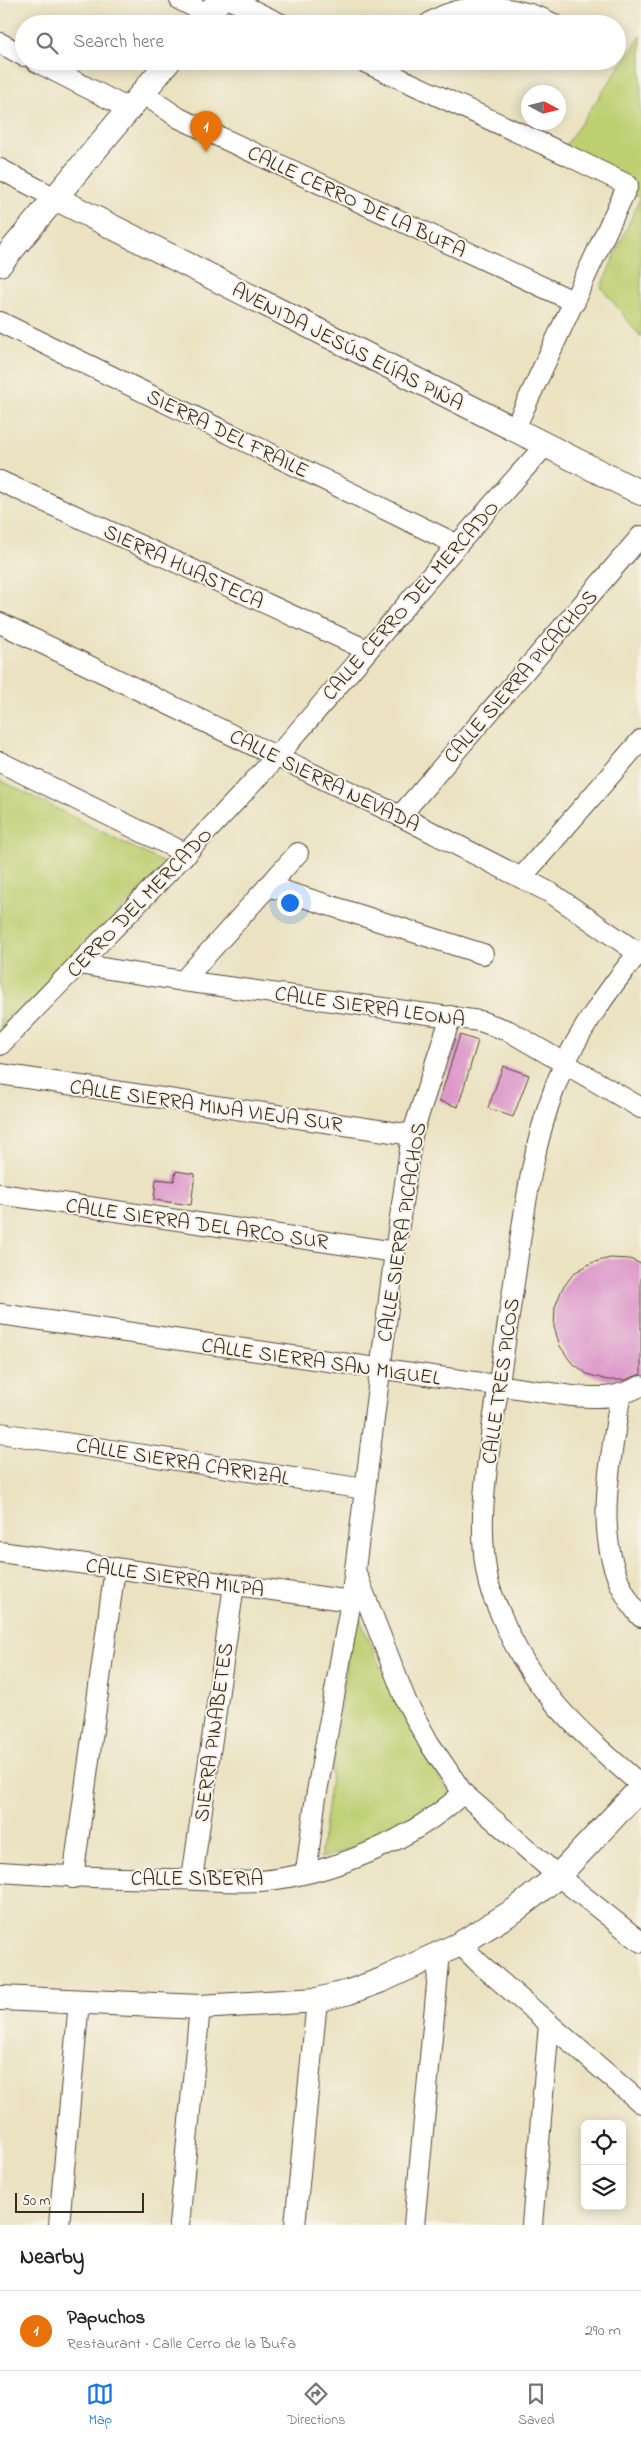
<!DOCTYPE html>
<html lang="en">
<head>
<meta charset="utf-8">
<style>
  :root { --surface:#fff; --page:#f6f6f6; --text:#202124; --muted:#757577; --line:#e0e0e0; --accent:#1a73e8 }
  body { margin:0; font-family:"Indie Flower",sans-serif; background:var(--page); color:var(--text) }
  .controls { position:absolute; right:15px; bottom:15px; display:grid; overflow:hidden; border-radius:8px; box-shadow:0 2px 12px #0003 }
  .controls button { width:45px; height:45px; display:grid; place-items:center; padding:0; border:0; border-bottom:1px solid var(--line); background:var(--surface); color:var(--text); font:25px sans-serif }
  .compass { position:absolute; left:521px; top:85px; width:45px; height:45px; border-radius:50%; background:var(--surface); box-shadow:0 2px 12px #0003; rotate:97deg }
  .scale { position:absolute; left:15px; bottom:12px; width:129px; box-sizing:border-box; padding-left:5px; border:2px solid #3b2a1e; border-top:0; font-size:14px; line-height:18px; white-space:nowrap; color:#3b2a1e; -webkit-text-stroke:4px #f7f3e8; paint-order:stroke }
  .you { position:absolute; left:289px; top:902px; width:18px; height:18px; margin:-12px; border:4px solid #fff; border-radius:50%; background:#1a73e8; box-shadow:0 0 0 8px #1a73e833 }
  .badge { display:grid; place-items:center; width:32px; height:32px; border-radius:50%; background:var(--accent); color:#fff; font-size:16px; font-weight:700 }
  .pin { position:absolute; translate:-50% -41px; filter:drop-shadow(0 1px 2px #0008) }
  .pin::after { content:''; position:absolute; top:26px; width:18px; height:15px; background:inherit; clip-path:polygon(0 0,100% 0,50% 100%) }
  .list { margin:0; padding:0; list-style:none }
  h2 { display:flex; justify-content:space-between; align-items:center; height:65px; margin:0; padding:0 20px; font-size:21px }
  h2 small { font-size:16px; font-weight:400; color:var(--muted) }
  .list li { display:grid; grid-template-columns:32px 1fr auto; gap:15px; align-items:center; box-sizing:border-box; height:80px; padding:0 20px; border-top:1px solid var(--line) }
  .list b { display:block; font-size:19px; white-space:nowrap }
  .list p { margin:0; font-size:16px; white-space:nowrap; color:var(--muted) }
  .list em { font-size:16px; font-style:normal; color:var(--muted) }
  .icon { flex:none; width:28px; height:28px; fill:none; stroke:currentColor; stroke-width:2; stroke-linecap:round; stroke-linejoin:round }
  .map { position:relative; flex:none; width:641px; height:2225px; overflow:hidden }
  .search { position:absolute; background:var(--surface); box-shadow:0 2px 12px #0003; left:15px; right:15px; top:15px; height:55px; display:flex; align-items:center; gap:12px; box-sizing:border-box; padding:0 18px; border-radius:28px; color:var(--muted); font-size:19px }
  .sheet { height:145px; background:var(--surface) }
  nav { display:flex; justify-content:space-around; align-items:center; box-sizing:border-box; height:70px; border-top:1px solid var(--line); background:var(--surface); font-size:14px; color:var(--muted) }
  nav a { display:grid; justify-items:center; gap:2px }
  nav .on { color:var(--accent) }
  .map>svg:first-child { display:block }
  .green { fill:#becf72; stroke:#7c7c48 }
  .building { fill:#dd98ca }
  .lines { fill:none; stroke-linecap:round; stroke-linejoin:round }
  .minor-casing { stroke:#554636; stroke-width:22 }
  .tertiary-casing { stroke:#554636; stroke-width:26 }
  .minor { stroke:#fff; stroke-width:20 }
  .tertiary { stroke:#fff; stroke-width:24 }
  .labels { text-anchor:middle; stroke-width:4; stroke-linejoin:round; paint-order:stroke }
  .street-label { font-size:21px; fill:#3b2a1e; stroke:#f7f3e8 }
</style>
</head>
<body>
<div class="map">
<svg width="641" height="2225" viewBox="0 0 641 2225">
  <rect width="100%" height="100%" fill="#f7f3e8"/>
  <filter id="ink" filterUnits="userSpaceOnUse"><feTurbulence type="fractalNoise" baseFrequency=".02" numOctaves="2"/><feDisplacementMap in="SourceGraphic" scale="10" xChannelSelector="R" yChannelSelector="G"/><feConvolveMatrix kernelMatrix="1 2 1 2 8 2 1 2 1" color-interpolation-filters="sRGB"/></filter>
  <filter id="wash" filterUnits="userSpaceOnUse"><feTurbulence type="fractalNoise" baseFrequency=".0096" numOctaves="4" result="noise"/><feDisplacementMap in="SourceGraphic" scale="20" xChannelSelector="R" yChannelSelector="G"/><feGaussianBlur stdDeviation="1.12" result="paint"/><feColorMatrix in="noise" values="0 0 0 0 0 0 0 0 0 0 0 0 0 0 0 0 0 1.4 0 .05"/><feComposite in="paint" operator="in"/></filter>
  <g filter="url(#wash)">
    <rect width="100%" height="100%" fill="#ebe2c1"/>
    <!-- green -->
    <g class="green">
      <path d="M641 36V337L601 287 640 198 563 149Z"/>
      <path d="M0 780 166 864 0 1036Z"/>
      <path d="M353 1617H359C386 1680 411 1739 451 1795 409 1821 369 1847 320 1858Z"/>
    </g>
    <g id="blocks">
      <!-- building -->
      <g class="building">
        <path d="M460 1035 478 1041 458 1107 439 1101Z"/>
        <path d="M503 1066 529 1075 513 1117 488 1108Z"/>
        <path d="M176 1171 195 1174 191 1205 154 1200 156 1179 174 1181Z"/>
        <path d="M610 1258 630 1259 641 1264V1374L625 1380H607L587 1374 571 1362 560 1346 554 1327 555 1307 562 1289 574 1273 591 1263Z"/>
      </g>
    </g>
  </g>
  <g filter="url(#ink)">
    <use href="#blocks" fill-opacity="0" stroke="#554636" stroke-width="1"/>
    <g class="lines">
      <!-- minor casing -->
      <g class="minor-casing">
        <g id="minor">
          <path d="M180 0 208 14"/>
          <path d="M231 0 281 24"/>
          <path d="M428 24C463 0 516 4 554 24"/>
          <path d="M0 43 24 56"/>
          <path d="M35 61 129 109"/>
          <path d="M362 61 567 155 628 185 514 430"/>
          <path d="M142 93 179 118 575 302"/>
          <path d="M0 169 55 198"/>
          <path d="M0 322 456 544"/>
          <path d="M0 481 367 650"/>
          <path d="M0 623 400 816 551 893 641 955"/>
          <path d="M0 762 187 854"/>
          <path d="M400 816 641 536"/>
          <path d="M521 878 641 740"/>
          <path d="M268 886 483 954"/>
          <path d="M641 950C610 986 571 1042 555 1087 528 1158 522 1235 510 1309 504 1349 498 1389 492 1429 485 1481 477 1533 489 1585 492 1595 497 1606 501 1615 531 1691 581 1733 641 1785"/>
          <path d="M78 964 183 981 480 1021 509 1031 641 1108"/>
          <path d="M183 981 298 853"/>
          <path d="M0 1045C92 949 187 856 276 757 367 654 452 547 545 446"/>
          <path d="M0 1074 412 1135"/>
          <path d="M0 1194 395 1252"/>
          <path d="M0 1314 572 1396C600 1398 615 1399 641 1386"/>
          <path d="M620 1396C612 1460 592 1532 624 1592 629 1601 633 1609 641 1617"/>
          <path d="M0 1433 365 1489"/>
          <path d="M0 1552 351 1601"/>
          <path d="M356 1573 406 1701 429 1743 463 1793 558 1876 641 1942"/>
          <path d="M0 1872C56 1876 111 1878 167 1879 198 1879 230 1883 261 1881 331 1874 412 1841 463 1793"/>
          <path d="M306 1872 315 1803 351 1601 395 1252 412 1135 451 1016"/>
          <path d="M73 1878 115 1568"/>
          <path d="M192 1879 234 1585"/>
          <path d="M460 1944 480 1964 641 2103"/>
          <path d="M59 2225 79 2001"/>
          <path d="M179 2225 200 2007"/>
          <path d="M295 2225 317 2000"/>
          <path d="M414 2225 440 1953"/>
          <path d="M532 2225 549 2024"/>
        </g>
      </g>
      <!-- tertiary casing -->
      <g class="tertiary-casing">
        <g id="tertiary">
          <path d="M200 24 220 0"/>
          <path d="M55 198 641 493"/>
          <path d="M0 264 169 61"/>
          <path d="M0 1998 200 2007 317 2000 349 1992 382 1980 460 1944 515 1910 558 1876 641 1788"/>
        </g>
      </g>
      <!-- minor -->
      <use href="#minor" class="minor"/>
      <!-- tertiary -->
      <use href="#tertiary" class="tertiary"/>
    </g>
  </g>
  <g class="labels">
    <!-- street labels -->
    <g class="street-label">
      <text transform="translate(357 201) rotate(25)" y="7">CALLE CERRO DE LA BUFA</text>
      <text transform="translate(348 346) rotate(27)" y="7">AVENIDA JESÚS ELÍAS PIÑA</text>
      <text transform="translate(228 433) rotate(26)" y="7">SIERRA DEL FRAILE</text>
      <text transform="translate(184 566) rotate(25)" y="7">SIERRA HUASTECA</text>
      <text transform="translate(410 600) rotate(-49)" y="7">CALLE CERRO DEL MERCADO</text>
      <text transform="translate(520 676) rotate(-49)" y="7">CALLE SIERRA PICACHOS</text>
      <text transform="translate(325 780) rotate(26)" y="7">CALLE SIERRA NEVADA</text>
      <text transform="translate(139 902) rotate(-46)" y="7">CERRO DEL MERCADO</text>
      <text transform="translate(370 1006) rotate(8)" y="7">CALLE SIERRA LEONA</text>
      <text transform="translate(206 1105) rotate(8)" y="7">CALLE SIERRA MINA VIEJA SUR</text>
      <text transform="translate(197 1223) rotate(8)" y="7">CALLE SIERRA DEL ARCO SUR</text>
      <text transform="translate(401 1232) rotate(-81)" y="7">CALLE SIERRA PICACHOS</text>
      <text transform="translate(321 1361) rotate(8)" y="7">CALLE SIERRA SAN MIGUEL</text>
      <text transform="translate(500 1381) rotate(-82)" y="7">CALLE TRES PICOS</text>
      <text transform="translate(183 1461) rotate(9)" y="7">CALLE SIERRA CARRIZAL</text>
      <text transform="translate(175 1577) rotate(8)" y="7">CALLE SIERRA MILPA</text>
      <text transform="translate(213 1732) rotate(-82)" y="7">SIERRA PINABETES</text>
      <text x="197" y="1885">CALLE SIBERIA</text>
    </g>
  </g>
</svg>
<div class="controls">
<button><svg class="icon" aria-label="locate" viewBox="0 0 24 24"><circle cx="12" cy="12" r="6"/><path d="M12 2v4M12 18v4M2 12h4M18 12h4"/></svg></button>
<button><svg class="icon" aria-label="layers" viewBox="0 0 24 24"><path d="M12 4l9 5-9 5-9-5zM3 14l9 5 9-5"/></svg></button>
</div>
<svg class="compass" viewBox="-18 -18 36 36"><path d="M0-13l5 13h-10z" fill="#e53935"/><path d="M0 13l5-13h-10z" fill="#757577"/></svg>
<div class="scale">50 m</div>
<div class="you"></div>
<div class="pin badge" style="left:206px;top:152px;background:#e8710a">1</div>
<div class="search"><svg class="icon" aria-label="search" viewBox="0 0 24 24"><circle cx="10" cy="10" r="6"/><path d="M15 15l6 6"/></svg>Search here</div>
</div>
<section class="sheet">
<h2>Nearby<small></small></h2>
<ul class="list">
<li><span class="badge" style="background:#e8710a">1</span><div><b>Papuchos</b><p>Restaurant · Calle Cerro de la Bufa</p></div><em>290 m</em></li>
</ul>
</section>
<nav>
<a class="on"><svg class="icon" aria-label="map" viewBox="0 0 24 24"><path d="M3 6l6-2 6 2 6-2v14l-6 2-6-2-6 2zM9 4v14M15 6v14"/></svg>Map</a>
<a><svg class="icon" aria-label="directions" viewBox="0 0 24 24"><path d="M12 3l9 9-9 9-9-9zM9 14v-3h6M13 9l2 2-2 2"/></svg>Directions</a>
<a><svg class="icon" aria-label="saved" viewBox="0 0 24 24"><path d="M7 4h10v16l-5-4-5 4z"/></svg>Saved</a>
</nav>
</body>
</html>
